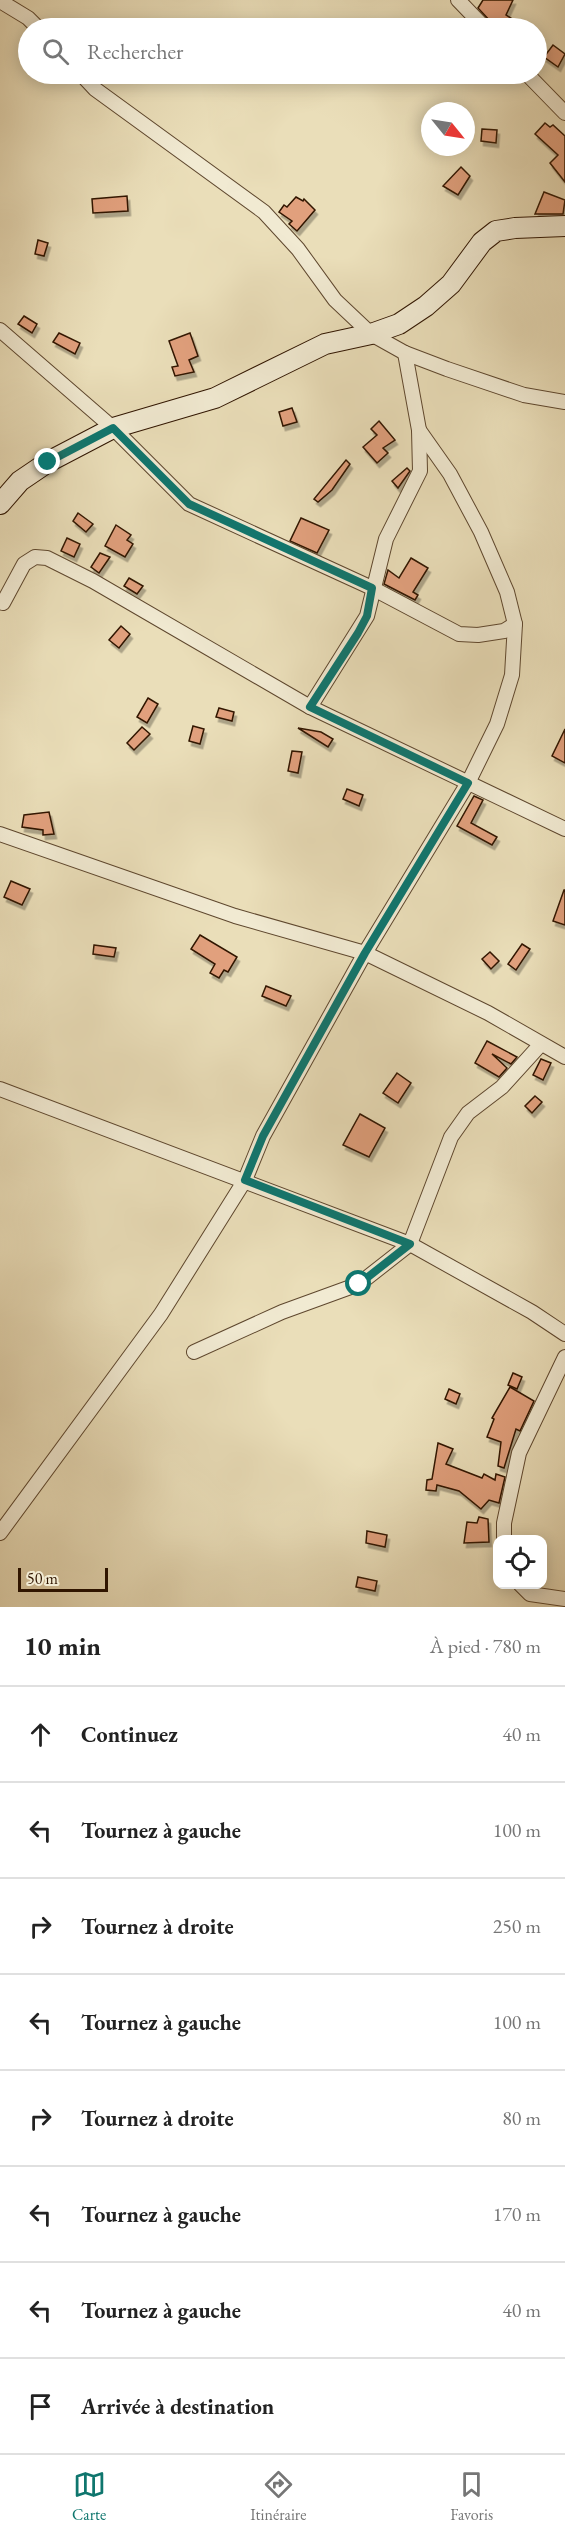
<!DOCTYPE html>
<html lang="fr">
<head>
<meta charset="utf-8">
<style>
  :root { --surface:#fff; --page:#f2f2f2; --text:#222; --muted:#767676; --line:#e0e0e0; --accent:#0f766e }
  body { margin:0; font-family:"EB Garamond",serif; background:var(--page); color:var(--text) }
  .controls { position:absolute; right:18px; bottom:18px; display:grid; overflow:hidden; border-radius:12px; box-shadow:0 3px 15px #0003 }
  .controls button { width:54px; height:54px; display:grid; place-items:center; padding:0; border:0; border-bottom:2px solid var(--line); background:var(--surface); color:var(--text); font:30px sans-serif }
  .compass { position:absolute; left:421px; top:102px; width:54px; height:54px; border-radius:50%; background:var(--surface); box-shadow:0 3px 15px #0003; rotate:120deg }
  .scale { position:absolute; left:18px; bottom:15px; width:90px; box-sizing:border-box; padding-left:6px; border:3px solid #301500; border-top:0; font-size:16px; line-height:21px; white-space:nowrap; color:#301500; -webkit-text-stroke:4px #f1ead2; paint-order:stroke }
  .stop { position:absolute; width:18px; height:18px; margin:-14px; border:4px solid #0f766e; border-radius:50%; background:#fff }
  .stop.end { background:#0f766e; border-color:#fff; box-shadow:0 2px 6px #0008 }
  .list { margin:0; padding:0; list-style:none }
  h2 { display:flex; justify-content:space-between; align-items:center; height:78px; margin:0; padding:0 24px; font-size:26px }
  h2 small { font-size:20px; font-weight:400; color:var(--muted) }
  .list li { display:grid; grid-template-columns:39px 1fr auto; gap:18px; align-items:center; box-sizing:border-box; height:96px; padding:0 24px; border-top:2px solid var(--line) }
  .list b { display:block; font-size:22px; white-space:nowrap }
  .list em { font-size:20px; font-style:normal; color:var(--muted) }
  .icon { flex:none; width:33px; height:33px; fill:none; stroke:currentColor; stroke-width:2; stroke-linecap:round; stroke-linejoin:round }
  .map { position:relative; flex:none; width:565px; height:1607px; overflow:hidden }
  .search { position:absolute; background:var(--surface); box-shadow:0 3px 15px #0003; left:18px; right:18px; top:18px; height:66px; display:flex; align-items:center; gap:15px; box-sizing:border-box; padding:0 21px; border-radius:33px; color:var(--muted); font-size:22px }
  .sheet { height:846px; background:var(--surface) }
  nav { display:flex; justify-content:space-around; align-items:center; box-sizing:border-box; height:84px; border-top:2px solid var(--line); background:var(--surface); font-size:16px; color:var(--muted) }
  nav a { display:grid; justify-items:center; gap:3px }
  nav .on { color:var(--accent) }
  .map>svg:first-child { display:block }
  .building { fill:#e1a07d; stroke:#301500; stroke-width:1.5; filter:url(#shadow) }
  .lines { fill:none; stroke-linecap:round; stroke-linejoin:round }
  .minor-casing { stroke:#5e472e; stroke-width:16 }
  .secondary-casing { stroke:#301500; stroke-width:22 }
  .minor { stroke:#f1ead2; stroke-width:14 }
  .secondary { stroke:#f1ead2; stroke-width:20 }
  .route { stroke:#0f766e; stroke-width:8 }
</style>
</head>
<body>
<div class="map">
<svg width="565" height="1607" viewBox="0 0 565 1607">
  <defs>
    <filter id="shadow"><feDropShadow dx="2.5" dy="4.5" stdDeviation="0" flood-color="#0004"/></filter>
  </defs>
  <rect width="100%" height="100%" fill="#eadeb9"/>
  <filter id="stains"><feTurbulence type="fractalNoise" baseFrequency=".00333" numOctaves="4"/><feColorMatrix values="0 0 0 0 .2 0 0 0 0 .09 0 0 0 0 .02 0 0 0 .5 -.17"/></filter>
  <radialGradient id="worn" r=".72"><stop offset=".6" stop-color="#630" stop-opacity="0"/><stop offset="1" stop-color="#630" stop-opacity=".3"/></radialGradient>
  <!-- building -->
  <g class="building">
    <path d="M483 0H513L506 15 526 28H494L491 22 478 8Z"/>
    <path d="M553 45 565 54 558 67 544 57Z"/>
    <path d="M545 123 550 127 553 125 565 136V182L550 163 558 155 535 134Z"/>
    <path d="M482 129 497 130 496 143 481 141Z"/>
    <path d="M461 167 470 176 458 195 443 186Z"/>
    <path d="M544 192 565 200 563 214H535Z"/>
    <path d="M127 196 128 211 93 213 92 199Z"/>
    <path d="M296 197 303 201 304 199 315 210 297 231 289 224 292 221 279 212 284 205 287 207Z"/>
    <path d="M38 240 48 243 44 256 35 254Z"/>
    <path d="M24 316 37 324 32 333 18 324Z"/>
    <path d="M59 333 80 343 75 354 53 342Z"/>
    <path d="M190 333 198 356 189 360 194 372 175 376 172 367 178 366 169 341Z"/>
    <path d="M292 408 297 422 283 426 279 412Z"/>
    <path d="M379 421 395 440 383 448 388 453 377 463 363 447 377 435 371 429Z"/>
    <path d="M346 460 350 464 332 490 318 502 314 499Z"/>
    <path d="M407 468 410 471 398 488 392 481Z"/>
    <path d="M78 513 93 524 86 532 73 521Z"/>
    <path d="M301 518 329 530 317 553 290 541Z"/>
    <path d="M116 525 131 535 127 540 133 544 125 557 105 546Z"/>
    <path d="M67 538 80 544 74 557 61 551Z"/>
    <path d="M100 553 110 557 99 573 91 567Z"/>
    <path d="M411 558 428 568 413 592 418 595 415 600 384 584 388 570 399 578Z"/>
    <path d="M129 578 143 586 137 594 124 586Z"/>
    <path d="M121 626 130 634 119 648 109 640Z"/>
    <path d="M148 698 158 704 147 723 137 717Z"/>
    <path d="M219 708 234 712 232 721 216 717Z"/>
    <path d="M193 726 204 729 200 744 189 741Z"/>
    <path d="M142 727 150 734 134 750 127 743Z"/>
    <path d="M298 728 321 732 333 739 328 747Z"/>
    <path d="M565 729V763L552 756Z"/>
    <path d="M292 751 302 752 298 773 288 771Z"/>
    <path d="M347 789 363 795 359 806 343 799Z"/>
    <path d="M474 796 483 800 471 823 497 837 492 845 457 826Z"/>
    <path d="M49 812 54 834 43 835V830L22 827 24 815Z"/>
    <path d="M11 881 30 889 22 905 4 897Z"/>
    <path d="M564 890H565V925L553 921Z"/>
    <path d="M200 935 237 957 228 972 224 970 219 978 210 973 215 964 191 949Z"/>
    <path d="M522 944 530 949 516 970 508 964Z"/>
    <path d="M94 945 116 948 114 957 93 954Z"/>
    <path d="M490 952 499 961 491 969 482 959Z"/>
    <path d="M266 986 291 996 286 1006 262 996Z"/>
    <path d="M487 1041 517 1057 511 1064 492 1054 507 1068 499 1077 475 1063Z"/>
    <path d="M541 1059 551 1063 543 1080 533 1075Z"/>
    <path d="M397 1073 411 1083 398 1103 383 1093Z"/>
    <path d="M535 1096 542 1102 532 1113 525 1106Z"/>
    <path d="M360 1114 385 1128 369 1157 343 1145Z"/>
    <path d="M513 1373 522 1377 517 1389 508 1385Z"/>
    <path d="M510 1387 534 1401 520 1431 516 1429 504 1468 498 1466 501 1442 487 1437 494 1419 492 1418Z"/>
    <path d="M449 1389 460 1394 456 1404 445 1399Z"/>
    <path d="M438 1443 453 1449 446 1464 482 1478 484 1474 495 1480 496 1474 505 1477 499 1503 489 1500 481 1509 459 1491 437 1485 436 1491 426 1490 427 1480 432 1479Z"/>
    <path d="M479 1517 488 1519 489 1542 464 1543 467 1522 477 1523Z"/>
    <path d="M367 1531 387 1535 385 1547 366 1543Z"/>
    <path d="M358 1577 377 1581 375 1591 356 1587Z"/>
  </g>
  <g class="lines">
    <!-- minor casing -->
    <g class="minor-casing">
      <g id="minor">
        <path d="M458 0 485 28"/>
        <path d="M0 1 28 18 38 28"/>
        <path d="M81 74 95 89 264 212 298 249 335 300 371 334 405 353 447 369 524 395 565 402"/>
        <path d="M527 74 565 113"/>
        <path d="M0 330 113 428 189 504 372 588 459 634 478 635 504 631 515 624"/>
        <path d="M0 602 3 603 24 564 35 557 47 558 93 581 310 707 565 829"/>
        <path d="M310 707 367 616 386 539 420 471 419 430 405 353"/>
        <path d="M0 834 235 916 365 953 488 1013 565 1057"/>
        <path d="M0 1089 410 1244 532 1312 565 1334"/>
        <path d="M194 1352 282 1312 359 1284 410 1244 451 1137 468 1113 502 1087 541 1044"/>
        <path d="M0 1533 161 1314 245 1180 263 1136 365 953 468 783 497 724 512 675 515 624 507 592 481 532 450 474 419 430"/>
        <path d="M504 1540V1523L519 1453 565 1357"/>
        <path d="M520 1584 530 1594 565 1599"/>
      </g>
    </g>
    <!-- secondary casing -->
    <g class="secondary-casing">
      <path id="secondary" d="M0 504 20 481 48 462 113 428 215 398 325 344 371 334 399 324 426 306 451 284 482 242 496 231 515 228 565 226"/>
    </g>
    <!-- minor -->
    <use href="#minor" class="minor"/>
    <!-- secondary -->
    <use href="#secondary" class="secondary"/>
  </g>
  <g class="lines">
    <!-- route -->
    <path class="route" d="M48 462 113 428 189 504 372 588 367 616 358 633 310 707 468 783 365 953 263 1136 245 1180 410 1244 359 1284"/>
  </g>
  <rect width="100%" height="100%" filter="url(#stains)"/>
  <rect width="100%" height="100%" fill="url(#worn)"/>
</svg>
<div class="controls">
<button><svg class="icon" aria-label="locate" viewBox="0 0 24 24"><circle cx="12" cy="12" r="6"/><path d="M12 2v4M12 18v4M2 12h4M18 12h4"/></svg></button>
</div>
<svg class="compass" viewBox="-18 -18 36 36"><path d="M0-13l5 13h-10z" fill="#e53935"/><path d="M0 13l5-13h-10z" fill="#767676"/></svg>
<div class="scale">50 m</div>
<div class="stop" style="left:359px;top:1284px"></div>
<div class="stop end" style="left:48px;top:462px"></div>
<div class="search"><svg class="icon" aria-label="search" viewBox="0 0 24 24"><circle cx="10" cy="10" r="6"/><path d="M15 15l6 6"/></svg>Rechercher</div>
</div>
<section class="sheet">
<h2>10 min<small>À pied · 780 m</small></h2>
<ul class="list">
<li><svg class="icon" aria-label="ahead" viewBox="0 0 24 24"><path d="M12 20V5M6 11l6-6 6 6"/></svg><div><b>Continuez</b></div><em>40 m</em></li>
<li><svg class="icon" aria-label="left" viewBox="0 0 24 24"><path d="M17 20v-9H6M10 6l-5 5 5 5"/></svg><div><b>Tournez à gauche</b></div><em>100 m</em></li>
<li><svg class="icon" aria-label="right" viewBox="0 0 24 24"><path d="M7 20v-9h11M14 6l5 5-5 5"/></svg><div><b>Tournez à droite</b></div><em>250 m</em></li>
<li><svg class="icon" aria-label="left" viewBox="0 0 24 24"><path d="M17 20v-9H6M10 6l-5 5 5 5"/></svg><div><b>Tournez à gauche</b></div><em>100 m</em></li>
<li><svg class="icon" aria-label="right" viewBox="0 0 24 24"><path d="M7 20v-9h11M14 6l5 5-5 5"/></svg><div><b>Tournez à droite</b></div><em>80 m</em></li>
<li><svg class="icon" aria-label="left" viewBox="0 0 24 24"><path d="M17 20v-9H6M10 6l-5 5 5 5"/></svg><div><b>Tournez à gauche</b></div><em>170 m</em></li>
<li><svg class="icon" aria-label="left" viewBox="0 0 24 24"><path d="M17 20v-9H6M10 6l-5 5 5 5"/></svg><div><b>Tournez à gauche</b></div><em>40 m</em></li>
<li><svg class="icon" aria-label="arrive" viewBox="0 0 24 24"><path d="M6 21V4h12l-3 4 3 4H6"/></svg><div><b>Arrivée à destination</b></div></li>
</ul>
</section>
<nav>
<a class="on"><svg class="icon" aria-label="map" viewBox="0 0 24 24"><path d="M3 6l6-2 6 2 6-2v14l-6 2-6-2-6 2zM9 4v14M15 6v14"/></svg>Carte</a>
<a><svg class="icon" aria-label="directions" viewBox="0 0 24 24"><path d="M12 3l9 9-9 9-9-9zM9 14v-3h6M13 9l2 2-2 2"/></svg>Itinéraire</a>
<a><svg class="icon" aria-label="saved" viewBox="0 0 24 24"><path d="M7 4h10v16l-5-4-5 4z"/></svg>Favoris</a>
</nav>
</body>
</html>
